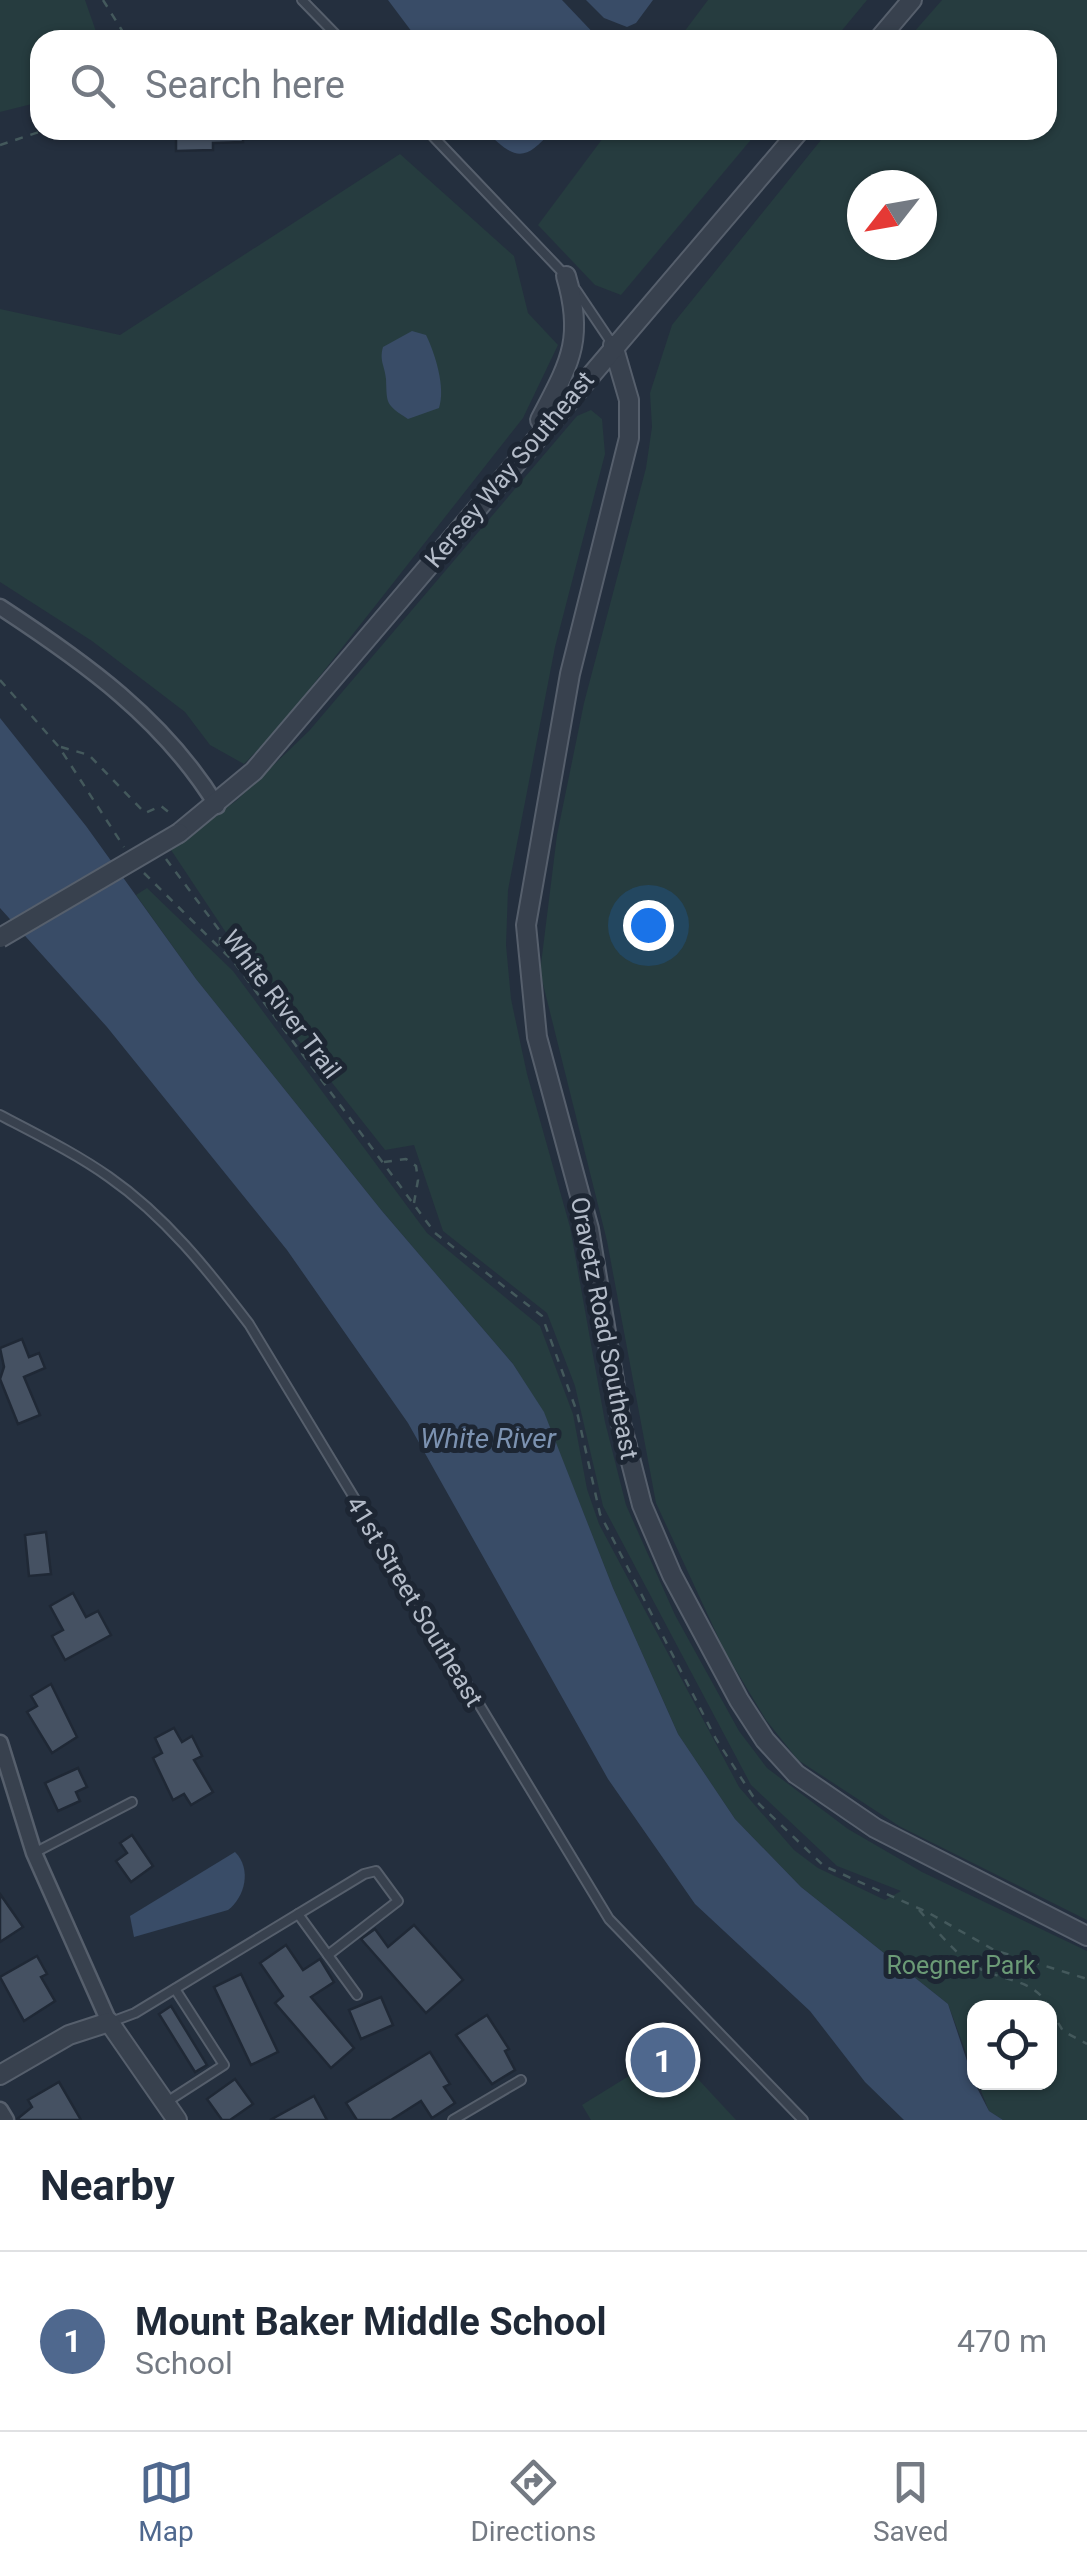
<!DOCTYPE html>
<html lang="en">
<head>
<meta charset="utf-8">
<style>
  :root { --surface:#fff; --page:#f6f6f7; --text:#1f2937; --muted:#747a83; --line:#e0e1e3; --accent:#4f688e }
  body { margin:0; font-family:Roboto,sans-serif; background:var(--page); color:var(--text) }
  .controls { position:absolute; right:30px; bottom:30px; display:grid; overflow:hidden; border-radius:20px; box-shadow:0 2px 8px #0004 }
  .controls button { width:90px; height:90px; display:grid; place-items:center; padding:0; border:0; border-bottom:2px solid var(--line); background:var(--surface); color:var(--text); font:50px sans-serif }
  .compass { position:absolute; left:847px; top:170px; width:90px; height:90px; border-radius:50%; background:var(--surface); box-shadow:0 2px 8px #0004; rotate:239deg }
  .you { position:absolute; left:648px; top:925px; width:35px; height:35px; margin:-25px; border:8px solid #fff; border-radius:50%; background:#1a73e8; box-shadow:0 0 0 15px #1a73e833 }
  .badge { display:grid; place-items:center; width:65px; height:65px; border-radius:50%; background:var(--accent); color:#fff; font-size:32px; font-weight:700 }
  .pin { position:absolute; translate:-50% -50%; border:5px solid #fff; box-shadow:0 2px 10px #0006 }
  .list { margin:0; padding:0; list-style:none }
  h2 { display:flex; justify-content:space-between; align-items:center; height:130px; margin:0; padding:0 40px; font-size:42px }
  h2 small { font-size:32px; font-weight:400; color:var(--muted) }
  .list li { display:grid; grid-template-columns:65px 1fr auto; gap:30px; align-items:center; box-sizing:border-box; height:180px; padding:0 40px; border-top:2px solid var(--line) }
  .list b { display:block; font-size:38px; white-space:nowrap }
  .list p { margin:0; font-size:32px; white-space:nowrap; color:var(--muted) }
  .list em { font-size:32px; font-style:normal; color:var(--muted) }
  .icon { flex:none; width:55px; height:55px; fill:none; stroke:currentColor; stroke-width:2; stroke-linecap:round; stroke-linejoin:round }
  .map { position:relative; flex:none; width:1087px; height:2120px; overflow:hidden }
  .search { position:absolute; background:var(--surface); box-shadow:0 2px 8px #0004; left:30px; right:30px; top:30px; height:110px; display:flex; align-items:center; gap:25px; box-sizing:border-box; padding:0 35px; border-radius:30px; color:var(--muted); font-size:38px }
  .sheet { height:310px; background:var(--surface) }
  nav { display:flex; justify-content:space-around; align-items:center; box-sizing:border-box; height:140px; border-top:2px solid var(--line); background:var(--surface); font-size:28px; color:var(--muted) }
  nav a { display:grid; justify-items:center; gap:5px }
  nav .on { color:var(--accent) }
  .map>svg:first-child { display:block }
  .green { fill:#263c3f; fill-rule:evenodd }
  .water { fill:#394c67 }
  .building { fill:#455162; stroke:#1f2835; stroke-width:2.5 }
  .lines { fill:none; stroke-linecap:round; stroke-linejoin:round }
  .service-casing { stroke:#565f6c; stroke-width:12 }
  .minor-casing { stroke:#565f6c; stroke-width:19 }
  .tertiary-casing { stroke:#565f6c; stroke-width:22 }
  .path { stroke:#44595c; stroke-width:2.5; stroke-dasharray:8 8; stroke-linecap:butt }
  .service { stroke:#38414e; stroke-width:8 }
  .minor { stroke:#38414e; stroke-width:14 }
  .tertiary { stroke:#38414e; stroke-width:18 }
  .tertiary-bridge-casing { stroke:#565f6c; stroke-width:22; stroke-linecap:butt }
  .tertiary-bridge { stroke:#38414e; stroke-width:18 }
  .labels { text-anchor:middle; stroke-width:10; stroke-linejoin:round; paint-order:stroke }
  .street-label { font-size:25px; fill:#b4bcc9; stroke:#1d2633 }
  .park-label { font-size:25px; fill:#6b9a76; stroke:#1d2633 }
  .water-label { font-size:28px; font-style:italic; fill:#7c92b1; stroke:#1d2633 }
</style>
</head>
<body>
<div class="map">
<svg width="1087" height="2120" viewBox="0 0 1087 2120">
  <rect width="100%" height="100%" fill="#242f3e"/>
  <!-- green -->
  <g class="green">
    <path d="M0 0H85L99 40H40V102L0 112Z"/>
    <path d="M708 0H867L834 40H678Z"/>
    <path d="M942 0H1087V1920L899 1826 798 1760 766 1720 725 1652 656 1503 607 1241 540 972 557 835 584 703 646 468 652 427 650 393 672 325 829 130H1047V40H907ZM862 185H922V245H862Z"/>
    <path d="M609 130H759L621 295 595 285 538 225Z"/>
    <path d="M400 154 514 256 528 313 558 345 523 418 279 728 244 764 210 745 185 712 92 641 0 582V309L120 335Z"/>
    <path d="M591 410 602 419 605 454 555 647 508 890 506 945 511 999 527 1074 570 1227 605 1422 626 1505 675 1615 739 1731 767 1768 848 1829 922 1872 1087 1951V2120H1003L989 2111 978 2083 1050 2082V2008H974V2074L948 2004 801 1887 735 1819 678 1734 613 1588 544 1413 513 1364 382 1211 196 979 136 895 147 888 233 971 427 1233 540 1326 573 1414 587 1489 599 1524 739 1787 794 1850 818 1868 885 1900 901 1891 837 1866 751 1785 603 1506 575 1386 547 1313 443 1231 414 1145 385 1150 292 1032 169 847 236 801 309 731 577 416Z"/>
    <path d="M671 2050 736 2120H591L582 2105Z"/>
  </g>
  <!-- water -->
  <g class="water">
    <path d="M388 0H562L600 40H418Z"/>
    <path d="M586 0H653L636 23 627 27 604 18Z"/>
    <path d="M485 130H552C525 163 514 160 485 130Z"/>
    <path d="M412 331 426 335C435 353 446 388 439 408L408 419C385 404 387 404 386 379 385 366 379 361 383 347Z"/>
    <path d="M0 718 86 826 196 979 382 1211 513 1364 544 1412 613 1588 678 1734 735 1819 801 1887 948 2004 974 2082 989 2111 1003 2120H904L865 2082 810 2011 695 1904 608 1779 408 1423 287 1250 107 1027 0 908Z"/>
    <path d="M235 1852C252 1869 245 1897 228 1910L134 1937 130 1916Z"/>
  </g>
  <!-- building -->
  <g class="building">
    <path d="M176 130H243V142L213 143V150L176 151Z"/>
    <path d="M22 1339 29 1357 39 1353 45 1368 24 1377 40 1415 18 1424 0 1379 4 1367 0 1348Z"/>
    <path d="M46 1532 51 1574 29 1576 25 1535Z"/>
    <path d="M73 1593 86 1617 98 1611 111 1635 65 1660 52 1636 63 1630 50 1606Z"/>
    <path d="M51 1684 77 1737 52 1753 27 1712 37 1706 31 1696Z"/>
    <path d="M174 1728 182 1742 192 1736 202 1756 194 1760 213 1792 191 1805 184 1794 173 1800 153 1758 162 1753 155 1738Z"/>
    <path d="M78 1768 87 1787 76 1792 80 1801 58 1811 45 1783Z"/>
    <path d="M132 1835 153 1866 131 1882 116 1861 127 1853 120 1843Z"/>
    <path d="M0 1894 23 1927 0 1942Z"/>
    <path d="M414 1925 463 1980 426 2013 361 1939 375 1929 388 1947Z"/>
    <path d="M286 1945 303 1970 320 1959 334 1982 311 1997 354 2048 331 2068 275 2003 283 1996 260 1963Z"/>
    <path d="M37 1956 47 1974 41 1977 55 2001 24 2021 0 1977Z"/>
    <path d="M241 1974 278 2052 251 2065 214 1987Z"/>
    <path d="M381 1997 393 2025 361 2039 349 2010Z"/>
    <path d="M171 2006 207 2065 195 2072 159 2014Z"/>
    <path d="M487 2015 509 2049 505 2051 515 2070 492 2084 456 2035Z"/>
    <path d="M430 2052 450 2084 444 2087 455 2103 432 2118 421 2101 391 2120H357L346 2103Z"/>
    <path d="M235 2079 253 2104 230 2120H222L207 2099Z"/>
    <path d="M59 2082 81 2120H16L32 2107 28 2100Z"/>
    <path d="M314 2096 327 2120H270Z"/>
  </g>
  <g class="lines">
    <!-- service casing -->
    <g class="service-casing">
      <g id="service">
        <path d="M302 0 341 40"/>
        <path d="M427 130 565 275"/>
        <path d="M576 290 613 345"/>
        <path d="M0 1115C36 1134 75 1153 109 1177 165 1216 208 1270 249 1324L609 1919 803 2120"/>
        <path d="M34 1853 132 1802"/>
        <path d="M298 1914 357 1995"/>
        <path d="M111 2022 135 2013 364 1874 376 1871 398 1901 328 1955"/>
        <path d="M165 2103 224 2065 175 1989"/>
        <path d="M453 2120 521 2080"/>
      </g>
    </g>
    <!-- minor casing -->
    <g class="minor-casing">
      <g id="minor">
        <path d="M0 607C84 662 164 719 217 806"/>
        <path d="M0 1743 34 1853 109 2022"/>
        <path d="M0 2110 6 2120"/>
      </g>
    </g>
    <!-- tertiary casing -->
    <g class="tertiary-casing">
      <g id="tertiary">
        <path d="M878 40 912 0"/>
        <path d="M613 345 629 400V438L570 674 526 925 537 1037 589 1229 621 1423 642 1505 672 1575 739 1700 765 1740 796 1774 875 1828 1087 1936"/>
        <path d="M540 420C569 364 585 340 566 276"/>
        <path d="M179 833 254 771 800 130"/>
        <path d="M0 2075 69 2035 109 2022 177 2120"/>
      </g>
    </g>
    <!-- path -->
    <g class="path">
      <path d="M103 0 128 40"/>
      <path d="M0 145 45 130"/>
      <path d="M0 680 59 747 124 847"/>
      <path d="M61 747 89 755 145 813 161 806 171 814"/>
      <path d="M166 859 220 931V947"/>
      <path d="M144 873 234 962 435 1233 542 1316 577 1412 600 1514 716 1739 756 1801 824 1866 927 1912 994 1950 1087 1979"/>
      <path d="M384 1162 406 1159 416 1166 418 1180 414 1203"/>
      <path d="M919 1910C934 1927 950 1948 969 1962 996 1983 1034 1975 1049 2008"/>
      <path d="M1050 2009 1063 2031 1087 2044"/>
    </g>
    <!-- service -->
    <use href="#service" class="service"/>
    <!-- minor -->
    <use href="#minor" class="minor"/>
    <!-- tertiary -->
    <use href="#tertiary" class="tertiary"/>
    <!-- tertiary-bridge casing -->
    <g class="tertiary-bridge-casing">
      <path id="tertiary-bridge" d="M0 938 179 833"/>
    </g>
    <!-- tertiary-bridge -->
    <use href="#tertiary-bridge" class="tertiary-bridge"/>
  </g>
  <g class="labels">
    <!-- street labels -->
    <g class="street-label">
      <text transform="translate(509 469) rotate(-50)" y="9">Kersey Way Southeast</text>
      <text transform="translate(282 1004) rotate(53)" y="9">White River Trail</text>
      <text transform="translate(605 1328) rotate(79)" y="9">Oravetz Road Southeast</text>
      <text transform="translate(415 1601) rotate(59)" y="9">41st Street Southeast</text>
    </g>
    <!-- park labels -->
    <g class="park-label">
      <text x="961" y="1974">Roegner Park</text>
    </g>
    <!-- water labels -->
    <g class="water-label">
      <text x="488" y="1448">White River</text>
    </g>
  </g>
</svg>
<div class="controls">
<button><svg class="icon" aria-label="locate" viewBox="0 0 24 24"><circle cx="12" cy="12" r="6"/><path d="M12 2v4M12 18v4M2 12h4M18 12h4"/></svg></button>
</div>
<svg class="compass" viewBox="-18 -18 36 36"><path d="M0-13l5 13h-10z" fill="#e53935"/><path d="M0 13l5-13h-10z" fill="#747a83"/></svg>
<div class="you"></div>
<div class="pin badge" style="left:663px;top:2060px">1</div>
<div class="search"><svg class="icon" aria-label="search" viewBox="0 0 24 24"><circle cx="10" cy="10" r="6"/><path d="M15 15l6 6"/></svg>Search here</div>
</div>
<section class="sheet">
<h2>Nearby<small></small></h2>
<ul class="list">
<li><span class="badge">1</span><div><b>Mount Baker Middle School</b><p>School</p></div><em>470 m</em></li>
</ul>
</section>
<nav>
<a class="on"><svg class="icon" aria-label="map" viewBox="0 0 24 24"><path d="M3 6l6-2 6 2 6-2v14l-6 2-6-2-6 2zM9 4v14M15 6v14"/></svg>Map</a>
<a><svg class="icon" aria-label="directions" viewBox="0 0 24 24"><path d="M12 3l9 9-9 9-9-9zM9 14v-3h6M13 9l2 2-2 2"/></svg>Directions</a>
<a><svg class="icon" aria-label="saved" viewBox="0 0 24 24"><path d="M7 4h10v16l-5-4-5 4z"/></svg>Saved</a>
</nav>
</body>
</html>
